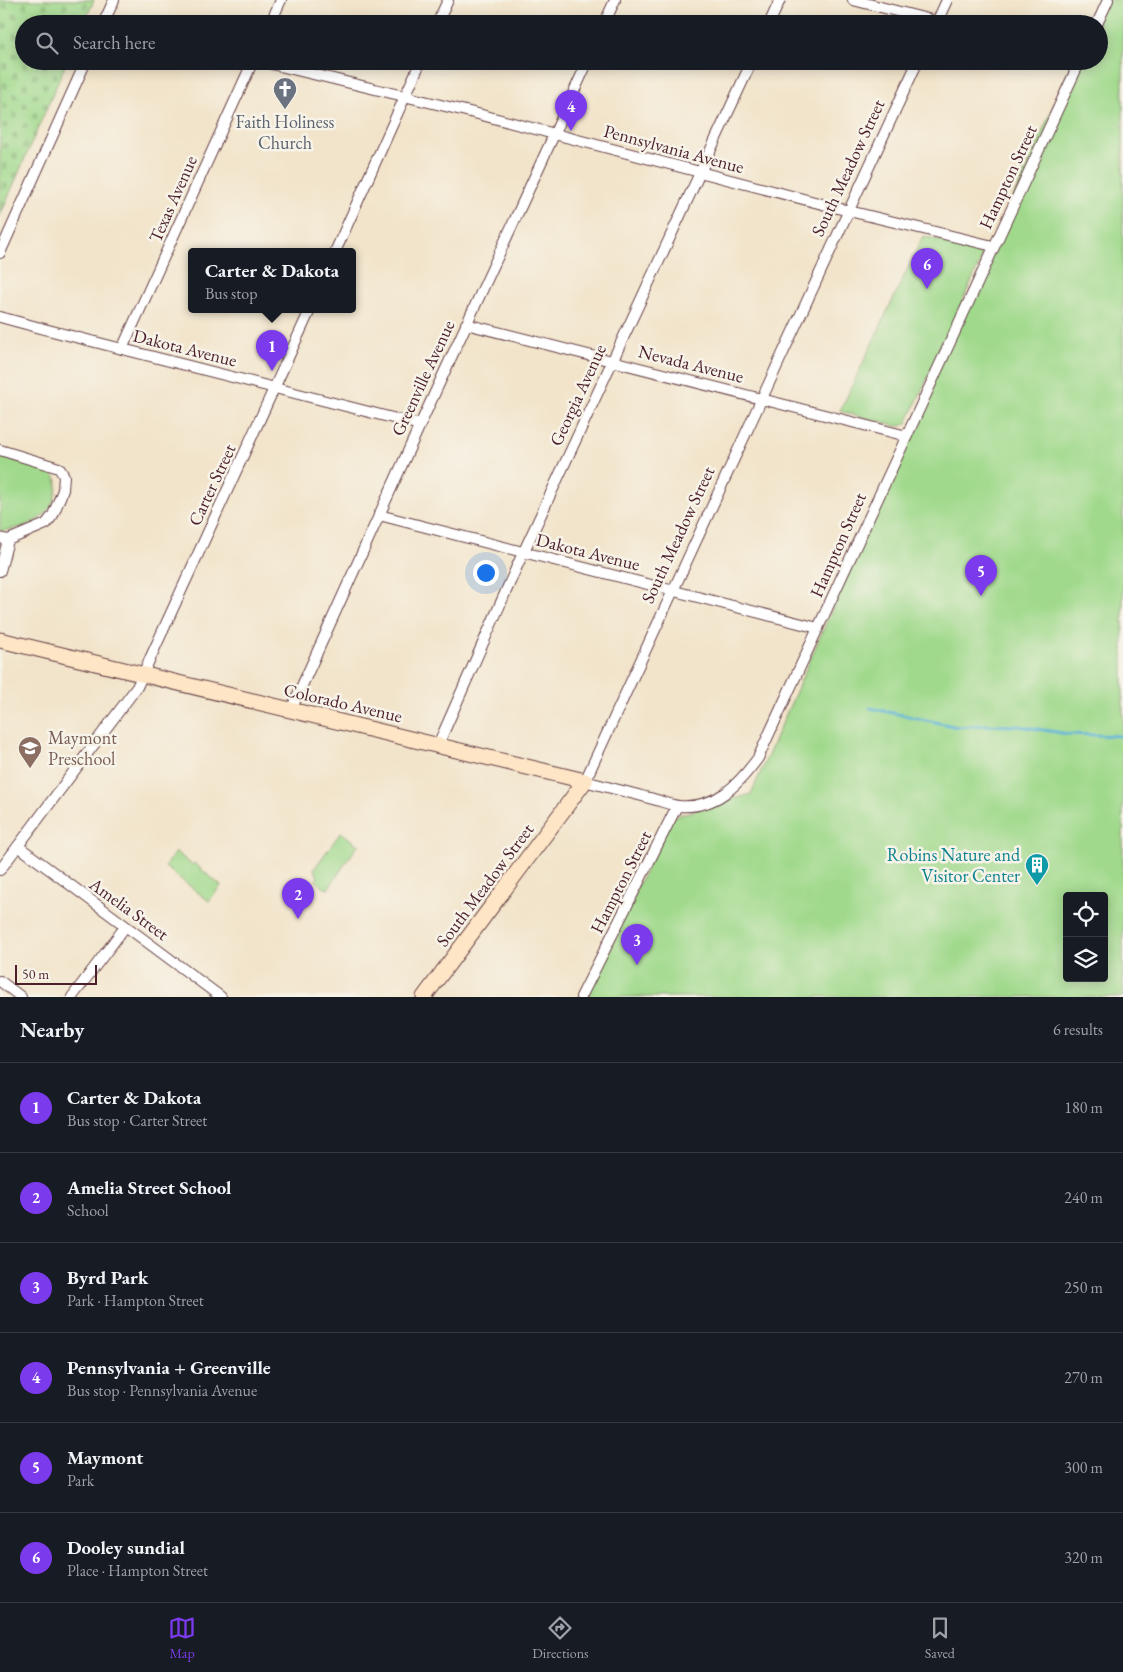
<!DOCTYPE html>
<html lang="en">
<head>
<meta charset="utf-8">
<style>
  :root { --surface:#171b24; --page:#20242c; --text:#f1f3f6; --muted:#9ea1a6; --line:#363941; --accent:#7c3aed }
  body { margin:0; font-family:"EB Garamond",serif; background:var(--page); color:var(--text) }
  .controls { position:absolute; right:15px; bottom:15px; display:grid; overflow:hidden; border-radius:5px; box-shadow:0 2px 12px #0003 }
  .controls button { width:45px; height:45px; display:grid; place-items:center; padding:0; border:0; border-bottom:1px solid var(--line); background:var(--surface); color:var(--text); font:25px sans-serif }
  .scale { position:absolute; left:15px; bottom:12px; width:82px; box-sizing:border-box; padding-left:5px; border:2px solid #4a1f2b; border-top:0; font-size:14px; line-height:18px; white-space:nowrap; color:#4a1f2b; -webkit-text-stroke:4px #f7f3e8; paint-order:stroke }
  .you { position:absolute; left:485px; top:572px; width:18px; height:18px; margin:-12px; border:4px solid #fff; border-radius:50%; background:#1a73e8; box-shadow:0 0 0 8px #1a73e833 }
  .badge { display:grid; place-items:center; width:32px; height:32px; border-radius:50%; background:var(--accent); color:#fff; font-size:16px; font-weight:700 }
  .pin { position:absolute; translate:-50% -41px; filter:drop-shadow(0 1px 2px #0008) }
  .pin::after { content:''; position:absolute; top:26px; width:18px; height:15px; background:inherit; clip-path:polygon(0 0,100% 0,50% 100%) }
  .popup { position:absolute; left:188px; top:248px; width:168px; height:65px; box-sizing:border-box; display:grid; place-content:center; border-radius:5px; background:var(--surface); filter:drop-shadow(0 1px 4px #0005); font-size:16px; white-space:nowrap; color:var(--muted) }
  .popup b { font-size:19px; color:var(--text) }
  .popup::after { content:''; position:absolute; left:50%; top:100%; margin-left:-10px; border:10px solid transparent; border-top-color:var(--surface) }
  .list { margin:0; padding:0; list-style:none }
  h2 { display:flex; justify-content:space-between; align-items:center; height:65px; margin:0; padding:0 20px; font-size:21px }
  h2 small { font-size:16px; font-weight:400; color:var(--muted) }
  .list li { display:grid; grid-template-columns:32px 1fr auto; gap:15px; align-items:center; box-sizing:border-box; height:90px; padding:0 20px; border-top:1px solid var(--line) }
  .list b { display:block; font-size:19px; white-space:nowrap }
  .list p { margin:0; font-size:16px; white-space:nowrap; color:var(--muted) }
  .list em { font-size:16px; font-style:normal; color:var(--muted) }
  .icon { flex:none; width:28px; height:28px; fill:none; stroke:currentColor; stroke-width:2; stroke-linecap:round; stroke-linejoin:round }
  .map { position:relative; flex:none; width:1123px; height:997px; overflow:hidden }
  .search { position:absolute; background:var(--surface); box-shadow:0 2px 12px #0003; left:15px; right:15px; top:15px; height:55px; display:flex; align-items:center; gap:12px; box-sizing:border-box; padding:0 18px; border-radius:28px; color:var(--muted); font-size:19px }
  .sheet { height:605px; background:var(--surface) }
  nav { display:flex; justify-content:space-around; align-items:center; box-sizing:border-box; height:70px; border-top:1px solid var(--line); background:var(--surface); font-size:14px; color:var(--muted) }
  nav a { display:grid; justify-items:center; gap:2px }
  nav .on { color:var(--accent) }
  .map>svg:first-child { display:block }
  .cemetery { fill:url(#cemetery-stones); stroke:#757c5c }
  .green { fill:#a0d98c; stroke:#757c5c; fill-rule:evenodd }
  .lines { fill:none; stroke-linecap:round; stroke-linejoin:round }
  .stream { stroke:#57b1d5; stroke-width:3 }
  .street-casing { stroke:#633d43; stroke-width:12 }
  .secondary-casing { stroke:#633d43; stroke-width:17 }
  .street { stroke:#fff; stroke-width:10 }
  .secondary { stroke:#fde5c5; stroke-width:15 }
  .labels { text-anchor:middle; stroke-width:5; stroke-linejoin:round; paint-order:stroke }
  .worship-label { font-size:18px; fill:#5b616d; stroke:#f7f3e8 }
  .street-label { font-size:18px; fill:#4a1f2b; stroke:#f7f3e8 }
  .education-label { font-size:18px; fill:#785e54; stroke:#f7f3e8; text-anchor:start }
  .culture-label { font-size:18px; fill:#0d838f; stroke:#f7f3e8; text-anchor:end }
</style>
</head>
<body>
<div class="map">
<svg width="1123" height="997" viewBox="0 0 1123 997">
  <defs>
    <pattern id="cemetery-stones" width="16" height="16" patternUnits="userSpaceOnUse" patternTransform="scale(1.25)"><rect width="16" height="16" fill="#a0d98c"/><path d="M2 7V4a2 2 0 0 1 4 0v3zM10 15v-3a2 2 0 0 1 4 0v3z" fill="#8bba79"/></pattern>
  </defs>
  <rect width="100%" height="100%" fill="#f7f3e8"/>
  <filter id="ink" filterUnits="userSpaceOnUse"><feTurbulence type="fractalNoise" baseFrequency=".02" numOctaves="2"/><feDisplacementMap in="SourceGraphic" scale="10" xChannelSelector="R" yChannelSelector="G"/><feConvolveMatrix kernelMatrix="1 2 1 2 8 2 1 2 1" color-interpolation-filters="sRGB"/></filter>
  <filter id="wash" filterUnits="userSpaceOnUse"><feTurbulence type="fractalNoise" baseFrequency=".0096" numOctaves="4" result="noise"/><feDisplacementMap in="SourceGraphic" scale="20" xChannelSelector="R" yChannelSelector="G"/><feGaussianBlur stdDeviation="1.12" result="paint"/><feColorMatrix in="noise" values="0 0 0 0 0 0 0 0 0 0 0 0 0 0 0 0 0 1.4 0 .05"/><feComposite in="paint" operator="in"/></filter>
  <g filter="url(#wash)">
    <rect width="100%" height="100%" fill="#f2e4ca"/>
    <!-- cemetery -->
    <path class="cemetery" d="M0 0H94L84 24H24V61H67L0 216Z"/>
    <!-- green -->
    <g class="green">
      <path d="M1099 0H1123V997H583L672 817 751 794 1073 61H1099V24H1089ZM1067 896H1104V978H1067Z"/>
      <path d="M923 236 979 250 982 258 907 423 901 426H897L840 411Z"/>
      <path d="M0 457C13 461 48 466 55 477 58 481 57 487 56 492 51 520 25 528 0 531Z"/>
      <path d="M341 832 358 845 328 889C323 888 319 884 316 880L318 877 314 869Z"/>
      <path d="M176 852 192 865 194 863 221 886 209 901 165 867Z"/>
    </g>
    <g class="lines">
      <!-- stream -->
      <path class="stream" d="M870 708 958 727 985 725 1019 726 1068 734 1123 736"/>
    </g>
  </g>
  <g filter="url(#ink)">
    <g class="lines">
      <!-- street casing -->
      <g class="street-casing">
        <g id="street">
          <path d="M853 0 947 24"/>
          <path d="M103 24 114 0"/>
          <path d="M270 24 281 0"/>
          <path d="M437 24 448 0"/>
          <path d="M604 24 615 0"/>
          <path d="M769 24 780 0"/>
          <path d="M936 24 947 0"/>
          <path d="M1097 24 1108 0"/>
          <path d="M259 61 478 114 849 211 993 246"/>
          <path d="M918 61 585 781C606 787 628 792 649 798 659 800 669 805 679 806 716 809 738 785 758 758L1080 61"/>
          <path d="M335 252 421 61"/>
          <path d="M0 253 86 61"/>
          <path d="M0 317 48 330 420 425"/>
          <path d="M466 324 907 436"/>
          <path d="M122 349 253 61"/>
          <path d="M0 450 59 468 64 476 63 490 53 515 46 524 8 540 0 538"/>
          <path d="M379 515 818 628"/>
          <path d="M0 571 8 540"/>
          <path d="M291 710 420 425 588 61"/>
          <path d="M438 745 518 564 752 61"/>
          <path d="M18 846 221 997"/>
          <path d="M0 870 137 687 310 310"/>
          <path d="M0 981 21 997"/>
          <path d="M72 997 125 927"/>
          <path d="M581 997 677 806"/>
        </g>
      </g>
      <!-- secondary casing -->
      <g class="secondary-casing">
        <path id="secondary" d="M0 640 585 781 424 997"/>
      </g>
      <!-- street -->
      <use href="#street" class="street"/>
      <!-- secondary -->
      <use href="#secondary" class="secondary"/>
    </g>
  </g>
  <!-- icons -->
  <defs>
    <g id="church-pin" transform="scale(1.25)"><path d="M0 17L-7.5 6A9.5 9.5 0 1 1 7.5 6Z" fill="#6b7280" stroke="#f7f3e8"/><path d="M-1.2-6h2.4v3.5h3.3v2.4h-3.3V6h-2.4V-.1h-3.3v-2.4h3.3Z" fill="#fff"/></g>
    <g id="school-pin" transform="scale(1.25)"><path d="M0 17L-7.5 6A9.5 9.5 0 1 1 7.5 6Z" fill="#8d6e63" stroke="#f7f3e8"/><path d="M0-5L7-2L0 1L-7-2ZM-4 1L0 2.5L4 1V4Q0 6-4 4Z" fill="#fff"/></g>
    <g id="building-pin" transform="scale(1.25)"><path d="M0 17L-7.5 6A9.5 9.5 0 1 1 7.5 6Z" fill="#0f9aa8" stroke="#f7f3e8"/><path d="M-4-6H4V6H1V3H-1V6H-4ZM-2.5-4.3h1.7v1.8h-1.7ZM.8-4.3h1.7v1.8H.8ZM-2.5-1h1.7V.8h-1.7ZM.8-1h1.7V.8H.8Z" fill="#fff"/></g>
  </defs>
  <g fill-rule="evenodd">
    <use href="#church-pin" x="285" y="89"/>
    <use href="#school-pin" x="30" y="748"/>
    <use href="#building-pin" x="1037" y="865"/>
  </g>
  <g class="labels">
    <!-- worship labels -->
    <g class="worship-label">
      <text x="285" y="128">Faith Holiness<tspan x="285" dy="21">Church</tspan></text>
    </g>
    <!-- street labels -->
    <g class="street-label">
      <text transform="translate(674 149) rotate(15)" y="6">Pennsylvania Avenue</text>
      <text transform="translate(848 168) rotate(-65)" y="6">South Meadow Street</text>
      <text transform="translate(1008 177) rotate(-65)" y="6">Hampton Street</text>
      <text transform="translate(173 199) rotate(-66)" y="6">Texas Avenue</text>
      <text transform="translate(185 348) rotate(14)" y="6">Dakota Avenue</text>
      <text transform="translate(691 364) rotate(14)" y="6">Nevada Avenue</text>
      <text transform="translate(423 378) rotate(-65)" y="6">Greenville Avenue</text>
      <text transform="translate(578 395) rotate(-65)" y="6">Georgia Avenue</text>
      <text transform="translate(212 485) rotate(-65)" y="6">Carter Street</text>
      <text transform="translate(678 535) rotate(-65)" y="6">South Meadow Street</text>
      <text transform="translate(838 545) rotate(-66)" y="6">Hampton Street</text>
      <text transform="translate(588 552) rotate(14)" y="6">Dakota Avenue</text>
      <text transform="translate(343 703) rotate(13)" y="6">Colorado Avenue</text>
      <text transform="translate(621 882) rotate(-63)" y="6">Hampton Street</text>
      <text transform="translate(485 885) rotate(-53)" y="6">South Meadow Street</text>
      <text transform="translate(129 909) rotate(36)" y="6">Amelia Street</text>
    </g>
    <!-- education labels -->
    <g class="education-label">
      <text x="48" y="744">Maymont<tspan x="48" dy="21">Preschool</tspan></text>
    </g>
    <!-- culture labels -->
    <g class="culture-label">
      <text x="1020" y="861">Robins Nature and<tspan x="1020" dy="21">Visitor Center</tspan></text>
    </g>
  </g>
</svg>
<div class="controls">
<button><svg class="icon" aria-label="locate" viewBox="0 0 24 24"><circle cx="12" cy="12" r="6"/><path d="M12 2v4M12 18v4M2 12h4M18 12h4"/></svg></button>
<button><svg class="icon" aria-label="layers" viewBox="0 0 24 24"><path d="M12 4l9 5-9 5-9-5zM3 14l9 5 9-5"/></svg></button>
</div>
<div class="scale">50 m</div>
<div class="you"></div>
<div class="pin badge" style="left:272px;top:371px">1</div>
<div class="popup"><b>Carter &amp; Dakota</b>Bus stop</div>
<div class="pin badge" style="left:298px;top:919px">2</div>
<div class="pin badge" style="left:637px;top:965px">3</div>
<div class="pin badge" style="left:571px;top:131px">4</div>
<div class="pin badge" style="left:981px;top:596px">5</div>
<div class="pin badge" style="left:927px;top:289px">6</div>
<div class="search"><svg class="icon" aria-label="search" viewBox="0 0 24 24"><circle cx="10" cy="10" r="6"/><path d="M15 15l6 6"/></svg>Search here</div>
</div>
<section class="sheet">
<h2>Nearby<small>6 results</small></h2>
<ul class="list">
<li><span class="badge">1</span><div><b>Carter &amp; Dakota</b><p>Bus stop · Carter Street</p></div><em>180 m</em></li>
<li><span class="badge">2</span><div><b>Amelia Street School</b><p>School</p></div><em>240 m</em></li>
<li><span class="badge">3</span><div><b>Byrd Park</b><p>Park · Hampton Street</p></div><em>250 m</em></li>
<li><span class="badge">4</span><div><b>Pennsylvania + Greenville</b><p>Bus stop · Pennsylvania Avenue</p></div><em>270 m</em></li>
<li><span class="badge">5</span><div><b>Maymont</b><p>Park</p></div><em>300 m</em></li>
<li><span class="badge">6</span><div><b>Dooley sundial</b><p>Place · Hampton Street</p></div><em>320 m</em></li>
</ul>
</section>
<nav>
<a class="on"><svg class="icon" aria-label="map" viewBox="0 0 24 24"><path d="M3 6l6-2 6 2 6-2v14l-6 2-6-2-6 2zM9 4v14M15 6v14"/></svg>Map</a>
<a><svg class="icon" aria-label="directions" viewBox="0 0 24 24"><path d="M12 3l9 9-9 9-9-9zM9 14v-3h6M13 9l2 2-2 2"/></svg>Directions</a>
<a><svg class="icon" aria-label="saved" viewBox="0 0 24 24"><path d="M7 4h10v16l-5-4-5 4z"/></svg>Saved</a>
</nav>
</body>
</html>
